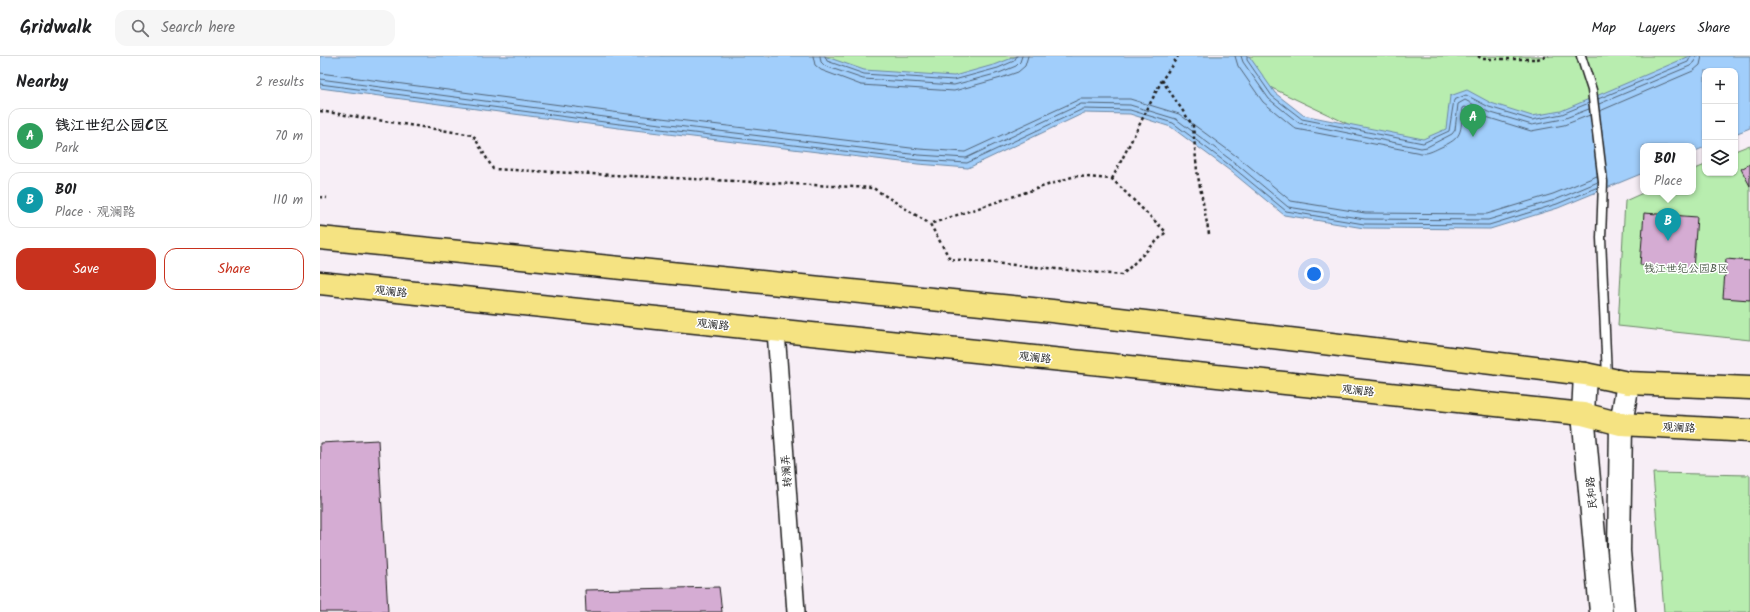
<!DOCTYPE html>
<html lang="en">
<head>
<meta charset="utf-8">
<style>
  :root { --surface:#fff; --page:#f6f6f6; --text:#202124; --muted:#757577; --line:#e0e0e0; --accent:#c8321e }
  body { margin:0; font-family:Kalam,"LXGW WenKai TC",sans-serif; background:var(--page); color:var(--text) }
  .controls { position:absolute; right:12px; top:12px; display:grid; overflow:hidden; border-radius:8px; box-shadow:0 1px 3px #0004 }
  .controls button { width:36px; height:36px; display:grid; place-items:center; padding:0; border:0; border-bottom:1px solid var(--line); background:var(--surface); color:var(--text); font:20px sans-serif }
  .you { position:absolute; left:994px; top:218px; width:14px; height:14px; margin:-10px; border:3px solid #fff; border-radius:50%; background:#1a73e8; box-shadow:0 0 0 6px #1a73e833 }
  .badge { display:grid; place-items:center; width:26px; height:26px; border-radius:50%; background:var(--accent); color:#fff; font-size:13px; font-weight:700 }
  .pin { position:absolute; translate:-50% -33px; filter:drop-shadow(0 1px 2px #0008) }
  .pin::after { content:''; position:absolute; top:21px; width:14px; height:12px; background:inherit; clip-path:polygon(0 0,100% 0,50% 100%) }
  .popup { position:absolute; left:1320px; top:87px; width:56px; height:52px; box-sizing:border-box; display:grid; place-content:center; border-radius:8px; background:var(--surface); filter:drop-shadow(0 1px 3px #0005); font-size:13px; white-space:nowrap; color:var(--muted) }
  .popup b { font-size:15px; color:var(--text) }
  .popup::after { content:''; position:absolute; left:50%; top:100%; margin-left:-8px; border:8px solid transparent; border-top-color:var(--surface) }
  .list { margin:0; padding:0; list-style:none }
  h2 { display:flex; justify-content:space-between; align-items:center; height:52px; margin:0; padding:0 16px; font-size:17px }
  h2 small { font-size:13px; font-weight:400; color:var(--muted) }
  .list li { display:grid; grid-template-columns:26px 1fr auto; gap:12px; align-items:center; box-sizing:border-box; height:56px; margin:0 8px 8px; padding:0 8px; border:1px solid var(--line); border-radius:12px }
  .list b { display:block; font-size:15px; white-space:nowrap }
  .list p { margin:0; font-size:13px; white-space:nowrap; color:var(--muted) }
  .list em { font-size:13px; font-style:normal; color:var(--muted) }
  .actions { display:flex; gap:8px; padding:12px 16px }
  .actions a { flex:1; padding:9px 0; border:1px solid var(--accent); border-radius:12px; text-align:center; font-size:14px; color:var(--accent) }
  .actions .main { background:var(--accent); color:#fff }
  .icon { flex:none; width:22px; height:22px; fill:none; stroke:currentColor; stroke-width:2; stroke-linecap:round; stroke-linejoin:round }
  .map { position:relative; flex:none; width:1430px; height:556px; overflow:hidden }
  header { display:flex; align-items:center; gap:24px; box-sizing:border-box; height:56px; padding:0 20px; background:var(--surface); border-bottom:1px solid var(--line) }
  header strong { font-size:19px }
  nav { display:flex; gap:22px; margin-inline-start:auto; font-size:14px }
  .search { width:280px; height:36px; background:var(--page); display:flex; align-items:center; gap:10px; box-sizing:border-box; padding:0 14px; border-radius:12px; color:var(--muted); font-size:15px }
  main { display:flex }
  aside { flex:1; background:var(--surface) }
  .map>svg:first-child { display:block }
  .green { fill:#b8edaf; stroke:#6a8466 }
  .water { fill:#a1cefb; stroke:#6c87a2 }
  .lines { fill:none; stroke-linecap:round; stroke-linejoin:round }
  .shore { stroke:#516375; stroke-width:1 }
  .building { fill:#d5acd3; stroke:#1c1c1c }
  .service-casing { stroke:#1c1c1c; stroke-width:11 }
  .minor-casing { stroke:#1c1c1c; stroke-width:20 }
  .secondary-casing { stroke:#1c1c1c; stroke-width:25 }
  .primary-casing { stroke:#1c1c1c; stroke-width:25 }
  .path { stroke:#1c1c1c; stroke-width:2.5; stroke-dasharray:3 3; stroke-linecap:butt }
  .service { stroke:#fff; stroke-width:8 }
  .minor { stroke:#fff; stroke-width:17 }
  .secondary { stroke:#fff; stroke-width:22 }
  .primary { stroke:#f5e382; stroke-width:22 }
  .labels { text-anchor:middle; stroke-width:3; stroke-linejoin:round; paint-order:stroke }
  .park-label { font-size:11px; fill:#4b5b48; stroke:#fff }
  .street-label { font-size:11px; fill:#1c1c1c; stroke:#fff }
</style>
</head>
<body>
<header>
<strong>Gridwalk</strong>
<div class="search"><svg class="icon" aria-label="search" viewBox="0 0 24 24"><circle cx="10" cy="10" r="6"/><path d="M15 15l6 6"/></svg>Search here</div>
<nav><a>Map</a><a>Layers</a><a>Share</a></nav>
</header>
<main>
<aside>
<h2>Nearby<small>2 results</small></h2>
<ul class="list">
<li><span class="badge" style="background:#2e9e5b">A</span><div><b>钱江世纪公园C区</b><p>Park</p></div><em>70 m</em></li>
<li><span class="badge" style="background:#0f9aa8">B</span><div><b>B01</b><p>Place · 观澜路</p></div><em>110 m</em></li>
</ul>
<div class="actions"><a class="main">Save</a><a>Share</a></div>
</aside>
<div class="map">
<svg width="1430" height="556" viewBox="0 0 1430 556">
  <rect width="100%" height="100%" fill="#f7eef6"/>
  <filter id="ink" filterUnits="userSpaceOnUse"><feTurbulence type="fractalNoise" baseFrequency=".025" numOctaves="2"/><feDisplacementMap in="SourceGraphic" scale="8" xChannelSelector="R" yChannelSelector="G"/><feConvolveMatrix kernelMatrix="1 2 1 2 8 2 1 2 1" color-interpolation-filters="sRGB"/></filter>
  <g filter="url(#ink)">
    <!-- green -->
    <g class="green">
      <path d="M340 0H751L651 33Z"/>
      <path d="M884 0H1430V6L1385 15 1153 127Z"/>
      <path d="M1430 89V284L1298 270 1305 145 1325 136H1373V114L1385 109V117H1415V95Z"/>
      <path d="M1333 417 1430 419V556H1344Z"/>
    </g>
    <!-- water -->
    <path class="water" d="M0 0H504L544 14 634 20 677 8 697 0H929L955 37 983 59 1103 83 1126 73 1130 40 1147 34 1171 47 1212 60 1241 55 1370 0H1430V72L1415 78V15H1385V91L1373 96V90H1323V117L1238 152 1170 173 1044 172 964 159 913 117 851 71 810 58 764 57 648 112 598 108 306 73 0 32Z"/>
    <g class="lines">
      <!-- shore -->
      <g class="shore">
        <path d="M493 0 495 9 501 14 541 29 634 35 681 22 698 16 705 10 708 0"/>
        <path d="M500 0 501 6 505 10 543 23 634 29 679 17 696 10 700 6 702 0"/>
        <path d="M505 0 507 5 544 18 634 24 678 12 694 5 697 0"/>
        <path d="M915 0 918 10 943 46 976 73 1101 97C1107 98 1113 95 1119 92 1144 81 1140 77 1143 52L1145 51 1166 61 1211 75 1244 69 1270 59"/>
        <path d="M921 0 923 6 949 43 979 67 1101 92 1107 91 1132 78 1135 74 1138 48 1145 44 1168 56 1212 69 1243 63 1269 53"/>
        <path d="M927 0V4L952 40 982 63 1103 87 1129 75 1134 44 1146 39 1169 51 1212 64 1242 58 1269 47"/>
        <path d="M0 17 308 58 599 93 645 96 760 43H810L859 58 923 105 971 145 1045 157 1167 158 1233 138 1277 120"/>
        <path d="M0 23 307 64 599 99 646 102 761 48 810 49 856 63 919 110 968 151 1045 163 1168 164 1235 144 1278 126"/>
        <path d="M0 28 307 69 598 104 647 107 763 53 810 54 853 67 916 114 966 155 1044 168 1169 169 1237 148 1278 131"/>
        <path d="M1278 43 1368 6 1371 0"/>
        <path d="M1279 48 1370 10 1375 6 1376 0"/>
        <path d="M1280 55 1373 15 1380 9 1382 0"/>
      </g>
    </g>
    <!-- building -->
    <g class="building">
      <path d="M1430 108V130L1421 113Z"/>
      <path d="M1324 157 1377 161 1373 213 1320 209Z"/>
      <path d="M1406 203 1430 205V244L1403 242Z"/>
      <path d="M58 384 68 556H0V387Z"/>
      <path d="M399 531 402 556H266L265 534Z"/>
    </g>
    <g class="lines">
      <!-- service casing -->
      <g class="service-casing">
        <path id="service" d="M1261 0 1272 34 1283 126 1281 182 1287 321"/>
      </g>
      <!-- minor casing -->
      <g class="minor-casing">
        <path id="minor" d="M456 275 476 556"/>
      </g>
      <!-- secondary casing -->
      <g class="secondary-casing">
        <g id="secondary">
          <path d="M1265 318 1263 358 1281 556"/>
          <path d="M1304 556 1299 495 1301 368 1308 327"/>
        </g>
      </g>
      <!-- primary casing -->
      <g class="primary-casing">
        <g id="primary">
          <path d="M0 182 732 255 1265 318 1308 327 1430 332"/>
          <path d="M0 227 1263 358 1301 368 1430 375"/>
        </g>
      </g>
      <!-- path -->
      <g class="path">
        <path d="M1158 0 1162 3H1217L1229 0"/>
        <path d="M842 24 873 70 877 115 889 178"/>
        <path d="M0 55 153 79 173 113 553 132 610 168"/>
        <path d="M755 120 792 123 846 176 802 219 630 203 610 168Z"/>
        <path d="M792 123 842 24 858 0"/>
        <path d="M0 141 7 142"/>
      </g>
      <!-- service -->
      <use href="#service" class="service"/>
      <!-- minor -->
      <use href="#minor" class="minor"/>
      <!-- secondary -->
      <use href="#secondary" class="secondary"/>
      <!-- primary -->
      <use href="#primary" class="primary"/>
    </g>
  </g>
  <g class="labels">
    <!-- park labels -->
    <g class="park-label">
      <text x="1366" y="216">钱江世纪公园B区</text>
    </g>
    <!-- street labels -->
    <g class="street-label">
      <text transform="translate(71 235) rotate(6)" y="4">观澜路</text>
      <text transform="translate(393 268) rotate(6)" y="4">观澜路</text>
      <text transform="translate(715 301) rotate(6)" y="4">观澜路</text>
      <text transform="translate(1038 334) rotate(6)" y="4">观澜路</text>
      <text transform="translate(1359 371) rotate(3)" y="4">观澜路</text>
      <text transform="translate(466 415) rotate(-94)" y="4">转澜弄</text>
      <text transform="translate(1271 437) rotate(-95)" y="4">民和路</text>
    </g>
  </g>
</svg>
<div class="controls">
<button>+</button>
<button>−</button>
<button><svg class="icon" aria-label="layers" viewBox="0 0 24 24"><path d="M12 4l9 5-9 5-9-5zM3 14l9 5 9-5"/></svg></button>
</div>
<div class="you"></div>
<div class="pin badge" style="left:1153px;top:81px;background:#2e9e5b">A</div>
<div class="pin badge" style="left:1348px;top:185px;background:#0f9aa8">B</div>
<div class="popup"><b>B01</b>Place</div>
</div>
</main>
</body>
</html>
